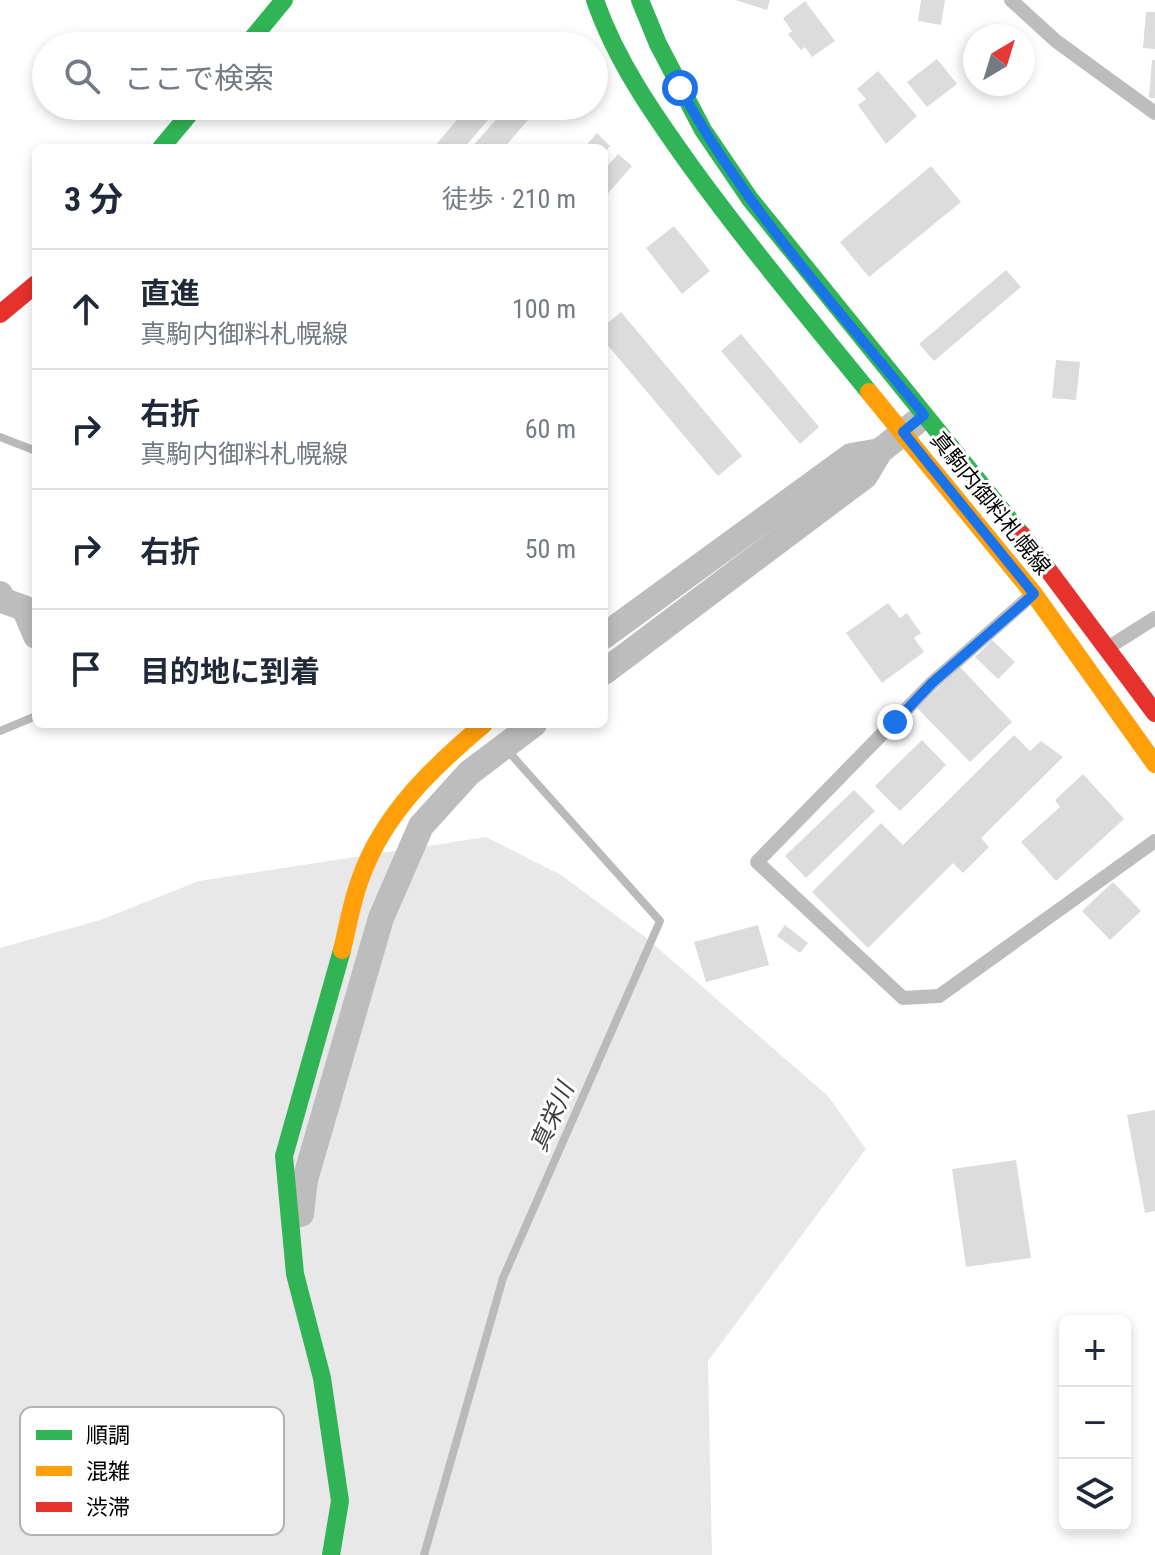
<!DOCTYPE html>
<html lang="ja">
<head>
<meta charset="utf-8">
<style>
  :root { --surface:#fff; --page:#f6f6f7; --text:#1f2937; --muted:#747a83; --line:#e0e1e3 }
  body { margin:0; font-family:"Roboto Condensed","Noto Sans JP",sans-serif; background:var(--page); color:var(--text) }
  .controls { position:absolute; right:24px; bottom:24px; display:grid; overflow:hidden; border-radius:12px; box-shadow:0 4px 12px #0003 }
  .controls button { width:72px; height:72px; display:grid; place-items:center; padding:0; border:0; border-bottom:2px solid var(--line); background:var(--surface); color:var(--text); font:40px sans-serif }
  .compass { position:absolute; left:963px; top:24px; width:72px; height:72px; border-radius:50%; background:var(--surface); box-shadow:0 4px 12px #0003; rotate:38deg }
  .stop { position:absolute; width:24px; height:24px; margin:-18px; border:6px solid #1a73e8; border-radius:50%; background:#fff }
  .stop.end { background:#1a73e8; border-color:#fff; box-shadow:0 2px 8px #0008 }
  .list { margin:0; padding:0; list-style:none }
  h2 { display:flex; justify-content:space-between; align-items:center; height:104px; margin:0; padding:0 32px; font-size:34px }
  h2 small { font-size:26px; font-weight:400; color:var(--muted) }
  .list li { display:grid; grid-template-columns:52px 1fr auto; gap:24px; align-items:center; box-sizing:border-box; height:120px; padding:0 32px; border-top:2px solid var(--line) }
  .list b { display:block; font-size:30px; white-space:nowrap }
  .list p { margin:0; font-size:26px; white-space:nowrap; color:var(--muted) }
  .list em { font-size:26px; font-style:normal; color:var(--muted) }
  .icon { flex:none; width:44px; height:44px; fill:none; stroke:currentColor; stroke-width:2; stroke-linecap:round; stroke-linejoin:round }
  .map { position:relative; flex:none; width:1155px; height:1555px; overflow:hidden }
  .search { position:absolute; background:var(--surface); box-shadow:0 4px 12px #0003; left:32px; top:32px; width:576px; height:88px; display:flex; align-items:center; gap:20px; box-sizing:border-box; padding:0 28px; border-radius:44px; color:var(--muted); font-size:30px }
  .panel { position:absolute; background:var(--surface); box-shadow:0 4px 12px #0003; left:32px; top:144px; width:576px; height:584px; border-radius:12px }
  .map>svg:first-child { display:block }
  .green { fill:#e8e8e8 }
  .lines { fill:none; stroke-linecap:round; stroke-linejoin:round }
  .stream { stroke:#bababa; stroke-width:8 }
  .building { fill:#dcdcdc }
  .lane { stroke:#bdbdbd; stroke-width:14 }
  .street { stroke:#bdbdbd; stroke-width:26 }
  .fast { stroke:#30b455; stroke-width:18 }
  .slow { stroke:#ff9f0a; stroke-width:18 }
  .jam { stroke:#e5322d; stroke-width:18 }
  .route { stroke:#1a73e8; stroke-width:10 }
  .labels { text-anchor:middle; stroke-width:6; stroke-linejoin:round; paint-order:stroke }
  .street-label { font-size:22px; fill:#000; stroke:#fff }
  .water-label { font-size:24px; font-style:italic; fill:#3e3e3e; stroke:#fff }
  .key { fill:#fff; stroke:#b2b2b2; stroke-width:2 }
  .key-label { font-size:22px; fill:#000 }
</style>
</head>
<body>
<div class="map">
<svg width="1155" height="1555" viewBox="0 0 1155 1555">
  <rect width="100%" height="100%" fill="#fff"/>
  <!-- green -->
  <path class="green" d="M486 837 561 875 645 937 828 1096 866 1149 708 1361 712 1555H0V948L100 920 199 881Z"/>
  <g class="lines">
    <!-- stream -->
    <g class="stream">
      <path d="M0 437 36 451"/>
      <path d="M0 731 36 716"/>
      <path d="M424 1555 503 1278 660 921 507 750"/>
    </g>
  </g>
  <!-- building -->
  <g class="building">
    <path d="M735 0H770L767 10Z"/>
    <path d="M921 0H945L941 25 918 21Z"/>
    <path d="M805 1 835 41 812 57 805 47 801 50 788 34 792 31 783 18Z"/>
    <path d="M1146 12H1155V49L1143 48Z"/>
    <path d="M937 59 957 84 927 107 907 82Z"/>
    <path d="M1152 60H1155V98H1149Z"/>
    <path d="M878 71 917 116 886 144 858 105 866 99 857 89Z"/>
    <path d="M469 106H500L464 148H433Z"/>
    <path d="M508 106H540L504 148H471Z"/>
    <path d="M597 133 610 146 604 153V148H584Z"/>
    <path d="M618 154 632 166 604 198V170Z"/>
    <path d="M931 166 961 202 869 277 840 242Z"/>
    <path d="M674 226 710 271 682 294 646 248Z"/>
    <path d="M1006 270 1021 287 934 361 919 344Z"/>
    <path d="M621 312 742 456 718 476 604 341V326Z"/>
    <path d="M741 334 819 427 800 444 721 351Z"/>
    <path d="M1056 360 1080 362 1076 400 1052 398Z"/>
    <path d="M888 603 900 618 907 613 921 633 914 638 924 652 882 683 846 633Z"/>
    <path d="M992 640 1015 662 998 679 975 657Z"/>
    <path d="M960 667 1012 722 970 762 917 708Z"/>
    <path d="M1014 735 1030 751 1041 741 1063 757 981 838 989 847 963 873 953 863 868 948 812 892 881 823 903 845Z"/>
    <path d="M922 740 946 765 900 811 875 786Z"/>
    <path d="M1083 774 1124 819 1056 881 1021 842 1060 807 1055 800Z"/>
    <path d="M854 790 875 811 806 878 785 856Z"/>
    <path d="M1113 882 1141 911 1110 940 1082 911Z"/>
    <path d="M758 925 769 965 706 982 694 942Z"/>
    <path d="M785 925 808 943 800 953 777 936Z"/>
    <path d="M1155 1110V1211L1145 1213 1127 1115Z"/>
    <path d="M1016 1160 1031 1258 966 1267 952 1169Z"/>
  </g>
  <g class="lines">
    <!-- lane -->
    <g class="lane">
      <path d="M1011 0 1056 41 1155 113"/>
      <path d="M1033 594 932 683 757 862 903 998 939 996 1155 841"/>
      <path d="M1109 647 1155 618"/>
    </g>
    <!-- street -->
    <g class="street">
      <path d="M0 594 4 601 24 608 36 636"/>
      <path d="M604 636 851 456 880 451"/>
      <path d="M604 672 865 476 880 451 915 423"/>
      <path d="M301 1214 305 1180 381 918 421 826 469 773 534 724"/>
    </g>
    <!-- fast -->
    <g class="fast">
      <path d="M595 0C616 61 654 115 692 168 748 245 809 318 869 392"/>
      <path d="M640 0 658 44 703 130 750 199 1022 535"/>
      <path d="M246 46 284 0"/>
      <path d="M161 148 196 106"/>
      <path d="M331 1555 340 1501 322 1378 295 1274 284 1156 342 950"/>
    </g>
    <!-- slow -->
    <g class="slow">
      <path d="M869 392 1034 594 1155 764"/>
      <path d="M342 950C348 926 352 900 361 877 384 813 433 767 484 724"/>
    </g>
    <!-- jam -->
    <g class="jam">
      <path d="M0 314 36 284"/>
      <path d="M1022 535 1155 713"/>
    </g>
  </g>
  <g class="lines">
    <!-- route -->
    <path class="route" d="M680 88C745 208 839 310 924 415L903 432 1034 594 932 683 895 722"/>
  </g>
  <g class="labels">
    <!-- street labels -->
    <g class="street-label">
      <text transform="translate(991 503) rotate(51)" y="8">真駒内御料札幌線</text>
    </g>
    <!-- water labels -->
    <g class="water-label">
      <text transform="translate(552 1117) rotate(-66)" y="8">真栄川</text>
    </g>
  </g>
  <!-- legend -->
  <rect x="20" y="1407" width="264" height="128" rx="12" class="key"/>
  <rect x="36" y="1430" width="36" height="10" fill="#30b455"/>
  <rect x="36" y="1466" width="36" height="10" fill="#ff9f0a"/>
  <rect x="36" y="1502" width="36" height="10" fill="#e5322d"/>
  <g class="key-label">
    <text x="86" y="1443">順調</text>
    <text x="86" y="1479">混雑</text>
    <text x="86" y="1515">渋滞</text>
  </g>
</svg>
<div class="controls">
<button>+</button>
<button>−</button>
<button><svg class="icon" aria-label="layers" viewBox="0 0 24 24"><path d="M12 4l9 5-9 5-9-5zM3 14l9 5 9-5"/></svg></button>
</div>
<svg class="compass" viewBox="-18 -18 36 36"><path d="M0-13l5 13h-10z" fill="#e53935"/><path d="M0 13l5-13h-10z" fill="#747a83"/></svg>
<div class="stop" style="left:680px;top:88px"></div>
<div class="stop end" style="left:895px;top:722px"></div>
<div class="search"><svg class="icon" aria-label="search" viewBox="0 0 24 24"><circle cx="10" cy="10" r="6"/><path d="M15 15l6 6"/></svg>ここで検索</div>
<section class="panel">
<h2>3 分<small>徒歩 · 210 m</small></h2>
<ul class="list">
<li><svg class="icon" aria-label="ahead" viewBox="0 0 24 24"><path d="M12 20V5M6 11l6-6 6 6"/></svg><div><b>直進</b><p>真駒内御料札幌線</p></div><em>100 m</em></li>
<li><svg class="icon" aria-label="right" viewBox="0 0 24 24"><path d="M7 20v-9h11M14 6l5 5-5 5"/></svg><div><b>右折</b><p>真駒内御料札幌線</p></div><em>60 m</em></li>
<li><svg class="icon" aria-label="right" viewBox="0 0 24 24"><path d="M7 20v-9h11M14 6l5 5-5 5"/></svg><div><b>右折</b></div><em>50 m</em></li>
<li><svg class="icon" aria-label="arrive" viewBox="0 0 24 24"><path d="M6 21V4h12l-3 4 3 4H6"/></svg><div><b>目的地に到着</b></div></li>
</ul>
</section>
</div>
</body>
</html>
